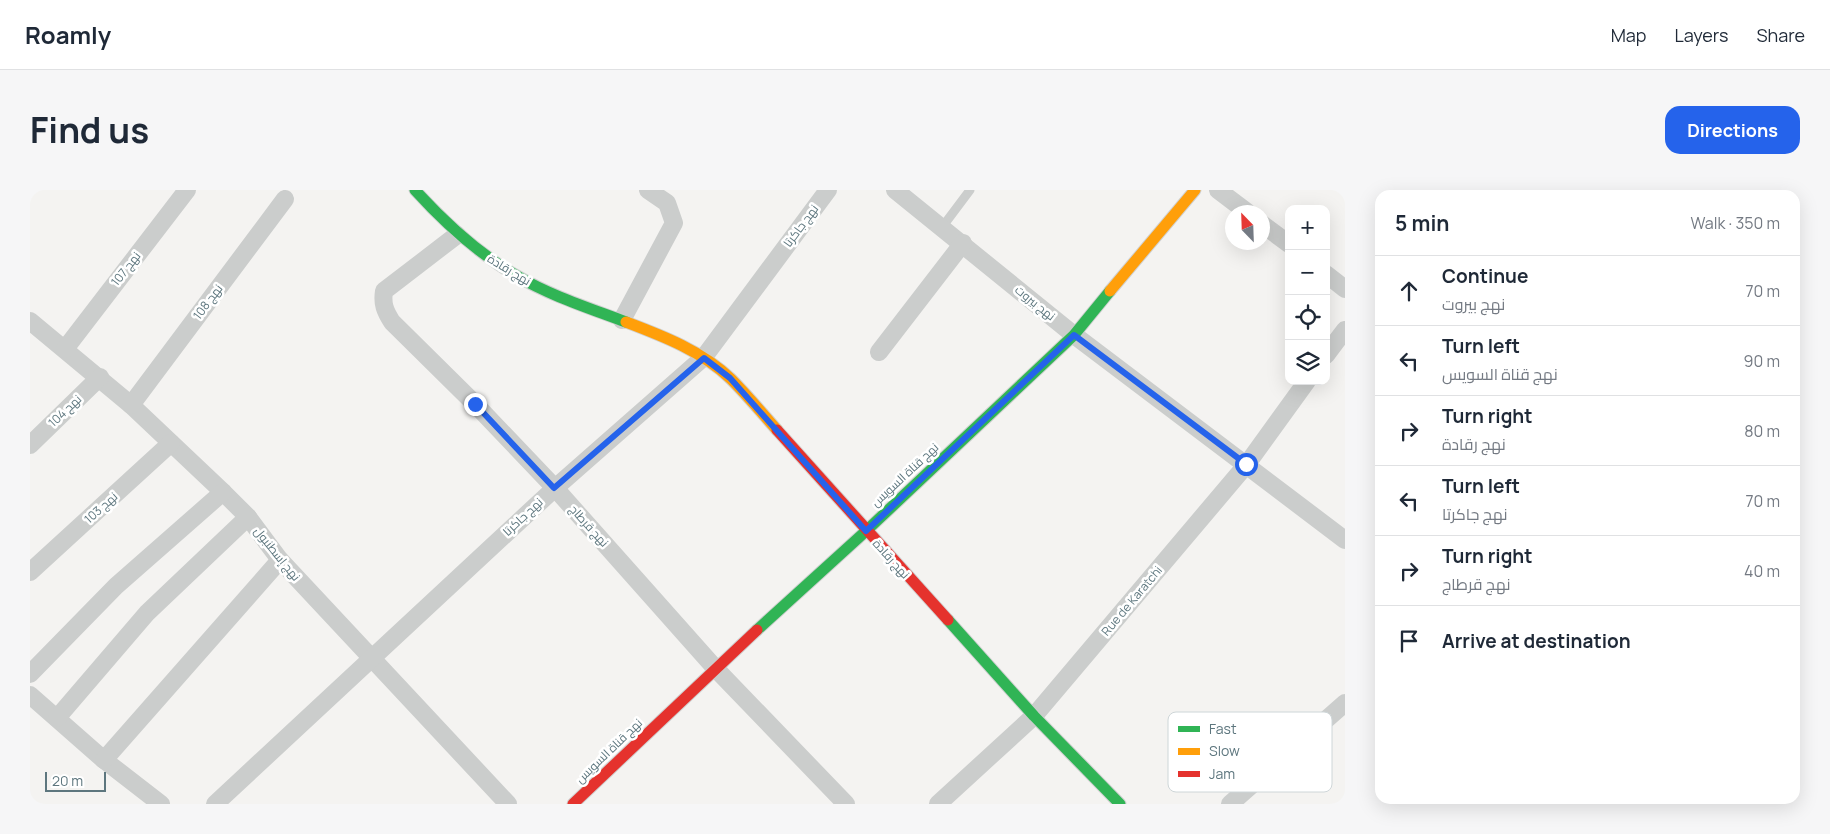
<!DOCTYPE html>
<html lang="en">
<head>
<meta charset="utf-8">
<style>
  :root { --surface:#fff; --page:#f6f6f7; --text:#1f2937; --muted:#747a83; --line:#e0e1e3; --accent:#2563eb }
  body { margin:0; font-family:Manrope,Cairo,sans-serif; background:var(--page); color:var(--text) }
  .controls { position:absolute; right:15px; top:15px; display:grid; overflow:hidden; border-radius:10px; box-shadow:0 5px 20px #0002 }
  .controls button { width:45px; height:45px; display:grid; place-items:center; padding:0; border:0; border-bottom:1px solid var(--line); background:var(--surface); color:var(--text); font:25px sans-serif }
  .compass { position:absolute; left:1195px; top:15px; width:45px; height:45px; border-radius:50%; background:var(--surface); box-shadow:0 5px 20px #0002; rotate:337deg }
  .scale { position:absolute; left:15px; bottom:12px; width:61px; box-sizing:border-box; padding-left:5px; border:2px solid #5d767e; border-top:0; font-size:14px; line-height:18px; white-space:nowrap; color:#5d767e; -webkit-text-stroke:4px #fff; paint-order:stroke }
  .stop { position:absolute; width:15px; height:15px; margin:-11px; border:4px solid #2563eb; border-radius:50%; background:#fff }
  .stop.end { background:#2563eb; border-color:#fff; box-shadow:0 1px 5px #0008 }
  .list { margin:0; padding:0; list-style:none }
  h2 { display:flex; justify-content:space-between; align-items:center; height:65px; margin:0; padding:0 20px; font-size:21px }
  h2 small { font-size:16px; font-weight:400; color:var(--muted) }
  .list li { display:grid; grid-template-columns:32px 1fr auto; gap:15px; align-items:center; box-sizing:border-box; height:70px; padding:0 20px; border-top:1px solid var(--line) }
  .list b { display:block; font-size:19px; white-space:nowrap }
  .list p { margin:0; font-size:16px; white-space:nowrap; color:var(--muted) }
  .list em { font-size:16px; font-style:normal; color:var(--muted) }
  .icon { flex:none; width:28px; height:28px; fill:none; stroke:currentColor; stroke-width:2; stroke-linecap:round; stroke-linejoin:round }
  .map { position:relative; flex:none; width:1315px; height:614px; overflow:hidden; border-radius:15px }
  header { display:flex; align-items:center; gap:30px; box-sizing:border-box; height:70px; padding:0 25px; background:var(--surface); border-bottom:1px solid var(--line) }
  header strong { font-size:24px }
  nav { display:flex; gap:28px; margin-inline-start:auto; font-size:18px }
  .intro { display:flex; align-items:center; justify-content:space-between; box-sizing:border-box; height:120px; padding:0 30px }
  h1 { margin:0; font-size:35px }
  .button { padding:12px 22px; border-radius:15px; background:var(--accent); color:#fff; font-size:18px; font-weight:700 }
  main { display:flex; gap:30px; padding:0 30px }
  aside { flex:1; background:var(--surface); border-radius:15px; box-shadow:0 5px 20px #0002 }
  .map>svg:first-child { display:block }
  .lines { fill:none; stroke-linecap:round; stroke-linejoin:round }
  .fast-casing { stroke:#d0d1d1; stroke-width:13 }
  .slow-casing { stroke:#d0d1d1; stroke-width:13 }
  .jam-casing { stroke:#d0d1d1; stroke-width:13 }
  .lane { stroke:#cbcdcc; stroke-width:9 }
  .street { stroke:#cbcdcc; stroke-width:18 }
  .fast { stroke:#30b455; stroke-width:11 }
  .slow { stroke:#ff9f0a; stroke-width:11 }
  .jam { stroke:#e5322d; stroke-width:11 }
  .route { stroke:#2563eb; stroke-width:6 }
  .labels { text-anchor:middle; stroke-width:5; stroke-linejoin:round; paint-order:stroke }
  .street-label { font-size:12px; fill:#5d767e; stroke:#fff }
  .key { fill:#fff; stroke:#ced6d8; stroke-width:1 }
  .key-label { font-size:14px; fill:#5d767e }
</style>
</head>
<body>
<header>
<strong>Roamly</strong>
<nav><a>Map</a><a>Layers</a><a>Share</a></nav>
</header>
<div class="intro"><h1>Find us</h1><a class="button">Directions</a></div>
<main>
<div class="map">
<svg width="1315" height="614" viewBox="0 0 1315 614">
  <rect width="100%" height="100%" fill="#f4f3f1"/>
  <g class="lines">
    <!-- fast casing -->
    <g class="fast-casing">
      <g id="fast">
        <path d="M385 0C415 33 447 63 487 86 521 106 559 118 596 132"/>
        <path d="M918 430 1004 526 1090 614"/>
        <path d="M727 440 836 341 1044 145 1080 101"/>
      </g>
    </g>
    <!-- slow casing -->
    <g class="slow-casing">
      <g id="slow">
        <path d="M1080 101 1165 0"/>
        <path d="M596 132C633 146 672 161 701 189 717 205 732 223 747 240"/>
      </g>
    </g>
    <!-- jam casing -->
    <g class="jam-casing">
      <g id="jam">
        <path d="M747 240 918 430"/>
        <path d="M543 614 727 440"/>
      </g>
    </g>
    <!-- lane -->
    <path class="lane" d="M913 36 940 0"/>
    <!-- street -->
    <g class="street">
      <path d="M865 0 1044 145 1315 350"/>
      <path d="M1188 0 1217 22"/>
      <path d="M1232 34 1259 54"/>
      <path d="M427 45 354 101C352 114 355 121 362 132L445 214 525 298 685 478 816 614"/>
      <path d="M1296 84 1315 99"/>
      <path d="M592 130 644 33 637 13 618 0"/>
      <path d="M0 131 101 215 193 302 218 327 250 370 478 614"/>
      <path d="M35 159 157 0"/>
      <path d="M849 162 933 53"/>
      <path d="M1296 165 1315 140"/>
      <path d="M101 215 255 9"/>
      <path d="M0 255 70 187"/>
      <path d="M0 382 141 253"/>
      <path d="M0 484 86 396 193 302"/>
      <path d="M0 505 74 570 131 614"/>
      <path d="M27 528 117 423 218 327"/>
      <path d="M74 570 250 370"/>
      <path d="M185 614 525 298 674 167 798 0"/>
      <path d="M908 614 1004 526 1217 274 1277 191"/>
      <path d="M1200 614 1315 513"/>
    </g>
    <!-- fast -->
    <use href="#fast" class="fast"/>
    <!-- slow -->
    <use href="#slow" class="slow"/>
    <!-- jam -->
    <use href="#jam" class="jam"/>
  </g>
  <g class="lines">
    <!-- route -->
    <path class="route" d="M445 214 524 298 674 168 700 188 836 341 1044 145 1216 274"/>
  </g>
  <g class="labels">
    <!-- street labels -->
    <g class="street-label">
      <text transform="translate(771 36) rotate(-53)" y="4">نهج جاكرتا</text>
      <text transform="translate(96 79) rotate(-52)" y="4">نهج 107</text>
      <text transform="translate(479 80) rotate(31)" y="4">نهج رقادة</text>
      <text transform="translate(178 112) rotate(-53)" y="4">نهج 108</text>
      <text transform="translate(1005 113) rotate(39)" y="4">نهج بيروت</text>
      <text transform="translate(35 221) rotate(-44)" y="4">نهج 104</text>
      <text transform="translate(875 285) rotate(-43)" y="4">نهج قناة السويس</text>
      <text transform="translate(71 318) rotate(-42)" y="4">نهج 103</text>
      <text transform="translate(493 327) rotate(-43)" y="4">نهج جاكرتا</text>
      <text transform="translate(559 336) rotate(48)" y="4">نهج قرطاج</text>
      <text transform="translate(247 364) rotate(51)" y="4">نهج إسطنبول</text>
      <text transform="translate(861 369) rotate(48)" y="4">نهج رقادة</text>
      <text transform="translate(1102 411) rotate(-50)" y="4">Rue de Karatchi</text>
      <text transform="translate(579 561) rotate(-44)" y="4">نهج قناة السويس</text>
    </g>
  </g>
  <!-- legend -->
  <rect x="1138" y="522" width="164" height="80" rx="8" class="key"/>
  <rect x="1148" y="536" width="22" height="6" fill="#30b455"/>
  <rect x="1148" y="558" width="22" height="7" fill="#ff9f0a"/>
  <rect x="1148" y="581" width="22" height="6" fill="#e5322d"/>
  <g class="key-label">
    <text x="1179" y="544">Fast</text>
    <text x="1179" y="566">Slow</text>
    <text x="1179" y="589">Jam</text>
  </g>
</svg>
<div class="controls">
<button>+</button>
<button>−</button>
<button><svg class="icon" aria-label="locate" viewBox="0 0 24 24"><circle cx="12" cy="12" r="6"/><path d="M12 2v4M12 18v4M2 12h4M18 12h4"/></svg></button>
<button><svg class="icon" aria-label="layers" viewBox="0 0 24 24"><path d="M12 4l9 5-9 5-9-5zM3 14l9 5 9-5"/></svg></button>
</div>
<svg class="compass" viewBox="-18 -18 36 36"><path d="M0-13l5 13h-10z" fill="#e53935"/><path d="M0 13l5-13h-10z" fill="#747a83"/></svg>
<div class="scale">20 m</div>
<div class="stop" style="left:1216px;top:274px"></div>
<div class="stop end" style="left:445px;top:214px"></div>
</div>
<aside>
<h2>5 min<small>Walk · 350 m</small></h2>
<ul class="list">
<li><svg class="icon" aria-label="ahead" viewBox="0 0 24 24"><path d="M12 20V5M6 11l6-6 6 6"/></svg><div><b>Continue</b><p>نهج بيروت</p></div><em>70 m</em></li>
<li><svg class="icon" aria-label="left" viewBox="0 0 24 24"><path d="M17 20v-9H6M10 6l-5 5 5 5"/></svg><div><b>Turn left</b><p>نهج قناة السويس</p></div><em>90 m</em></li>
<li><svg class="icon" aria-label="right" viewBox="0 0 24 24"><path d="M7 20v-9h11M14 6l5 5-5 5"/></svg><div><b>Turn right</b><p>نهج رقادة</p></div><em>80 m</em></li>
<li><svg class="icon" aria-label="left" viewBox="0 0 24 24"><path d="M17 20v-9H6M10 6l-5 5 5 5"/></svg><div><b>Turn left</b><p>نهج جاكرتا</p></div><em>70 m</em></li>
<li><svg class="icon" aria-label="right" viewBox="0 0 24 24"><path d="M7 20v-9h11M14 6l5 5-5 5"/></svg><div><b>Turn right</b><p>نهج قرطاج</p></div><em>40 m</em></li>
<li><svg class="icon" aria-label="arrive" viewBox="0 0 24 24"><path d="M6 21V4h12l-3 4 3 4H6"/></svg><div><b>Arrive at destination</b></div></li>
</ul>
</aside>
</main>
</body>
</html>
